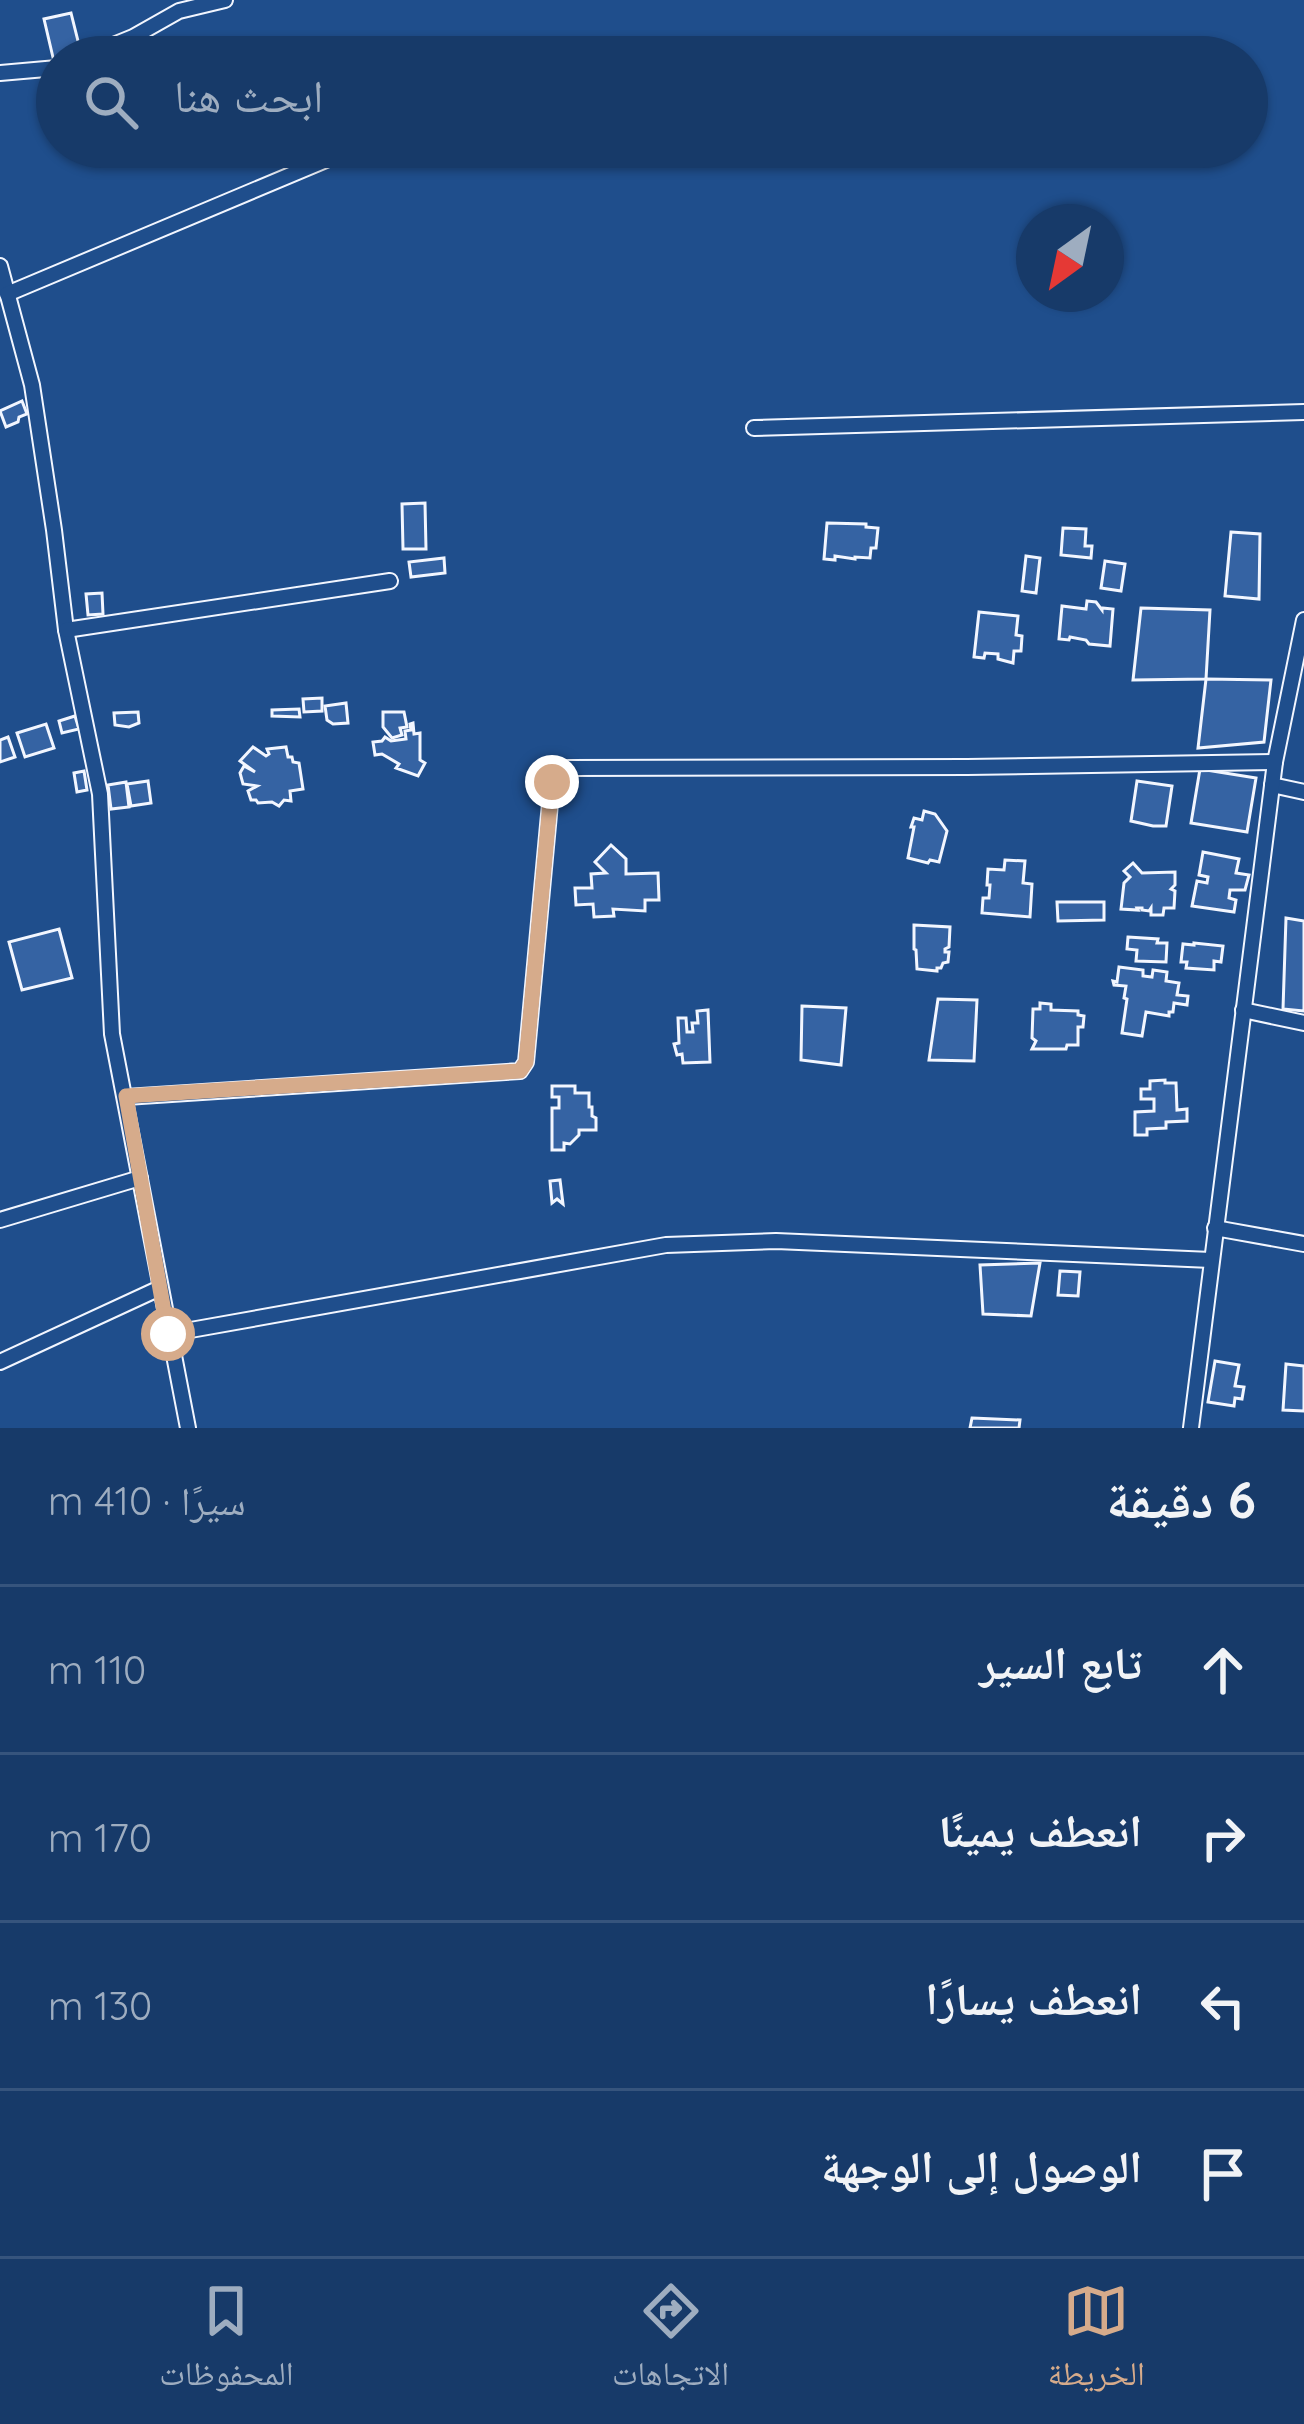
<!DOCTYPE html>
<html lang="ar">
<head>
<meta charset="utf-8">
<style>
  :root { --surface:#173a69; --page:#244571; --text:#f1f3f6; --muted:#9eadc0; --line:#36547d; --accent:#d6ab8b }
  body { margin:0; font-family:Quicksand,"Noto Naskh Arabic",sans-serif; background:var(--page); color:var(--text); direction:rtl }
  .compass { position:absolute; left:1016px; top:204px; width:108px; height:108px; border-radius:50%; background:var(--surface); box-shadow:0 3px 9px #0004; rotate:213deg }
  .stop { position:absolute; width:36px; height:36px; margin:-27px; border:9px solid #d6ab8b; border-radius:50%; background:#fff }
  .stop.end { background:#d6ab8b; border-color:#fff; box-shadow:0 3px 12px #0008 }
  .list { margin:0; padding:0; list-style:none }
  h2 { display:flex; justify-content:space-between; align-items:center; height:156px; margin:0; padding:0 48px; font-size:51px }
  h2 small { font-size:39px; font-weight:400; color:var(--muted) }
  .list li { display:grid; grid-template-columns:78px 1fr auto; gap:36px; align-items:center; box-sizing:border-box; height:168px; padding:0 48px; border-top:3px solid var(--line) }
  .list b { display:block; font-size:45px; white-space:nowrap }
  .list em { font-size:39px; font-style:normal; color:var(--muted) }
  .icon { flex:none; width:66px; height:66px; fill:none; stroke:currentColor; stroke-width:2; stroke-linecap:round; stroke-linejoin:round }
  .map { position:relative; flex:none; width:1304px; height:1428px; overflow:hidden; direction:ltr }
  .search { position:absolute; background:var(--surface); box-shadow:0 3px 9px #0004; left:36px; right:36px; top:36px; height:132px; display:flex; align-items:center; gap:30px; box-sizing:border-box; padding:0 42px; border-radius:66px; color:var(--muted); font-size:45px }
  .sheet { height:828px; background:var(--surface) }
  nav { display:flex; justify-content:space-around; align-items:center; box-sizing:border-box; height:168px; border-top:3px solid var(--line); background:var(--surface); font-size:33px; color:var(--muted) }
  nav a { display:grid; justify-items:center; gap:6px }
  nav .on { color:var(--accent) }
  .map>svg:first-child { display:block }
  .building { fill:#3563a3; stroke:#f2f6ff; stroke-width:3 }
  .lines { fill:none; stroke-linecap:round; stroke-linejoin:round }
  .minor-casing { stroke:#f2f6ff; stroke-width:18 }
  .minor { stroke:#1f4e8c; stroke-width:14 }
  .route { stroke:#d6ab8b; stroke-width:15 }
</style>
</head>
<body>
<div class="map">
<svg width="1304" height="1428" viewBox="0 0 1304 1428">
  <rect width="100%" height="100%" fill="#1f4e8c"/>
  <!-- building -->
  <g class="building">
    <path d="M71 13 82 57H57L55 66 44 19Z"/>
    <path d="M476 47V54L457 57V49Z"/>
    <path d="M22 401 27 414 19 417 18 422 6 427 0 411Z"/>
    <path d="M425 503 426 549H403L402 504Z"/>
    <path d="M827 523 866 524V527L878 528 876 548H871L870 558 855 557V559L835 556V560L824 559Z"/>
    <path d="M1063 528 1086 529 1085 546H1092L1091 558 1061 555Z"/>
    <path d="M1231 532 1260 534 1259 599 1225 596Z"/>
    <path d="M1026 556 1040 558 1036 593 1022 591Z"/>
    <path d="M444 558 445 573 411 577 409 562Z"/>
    <path d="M1105 561 1125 564 1121 591 1101 588Z"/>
    <path d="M102 593 103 614 88 615 86 594Z"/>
    <path d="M1087 601 1096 602 1102 610V608L1113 609 1110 646 1089 644 1086 640 1070 637 1069 640 1059 639 1062 606 1086 609Z"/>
    <path d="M1141 608 1210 610 1206 679 1133 680Z"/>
    <path d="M979 612 1018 616 1016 635 1022 636 1021 651H1014L1013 663 998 659V654L985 653 984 658 974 657Z"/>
    <path d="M1206 679 1271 680 1264 742 1198 748Z"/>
    <path d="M322 698V711L304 712 303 699Z"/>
    <path d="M346 703 348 723 333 724 327 720 325 706Z"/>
    <path d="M299 709 300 717 272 716V710Z"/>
    <path d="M138 712 139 723 129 727 115 725 114 713Z"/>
    <path d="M383 712H404L407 727 400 728 402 735 392 738 383 727Z"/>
    <path d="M75 716 79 729 62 733 59 721Z"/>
    <path d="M413 723 414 734 420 733V760L425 763 418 776 396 768 399 764 382 754 375 755 373 742 382 741 385 737 391 741 406 739 405 731 411 730 410 724Z"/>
    <path d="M46 724 54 748 25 757 17 733Z"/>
    <path d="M8 737 15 757 0 762V740Z"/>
    <path d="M253 747 266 756 269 754 267 749 286 747 288 757H292L293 762 299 763 303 789 290 791 291 801 284 800 279 806 272 802 258 803 256 800H251L248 791 257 786 243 784 240 773 244 766 255 772 240 761Z"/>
    <path d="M1200 769 1256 778 1247 832 1191 823Z"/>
    <path d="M84 771 87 790 77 792 74 773Z"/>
    <path d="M148 781 151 803 131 806 127 784Z"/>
    <path d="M1137 781 1172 786 1166 826H1153L1131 821Z"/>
    <path d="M126 782 129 807 111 809 108 785Z"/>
    <path d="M924 811 935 814 947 831 939 862 930 860 928 863 908 858 914 827H911L914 818 922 820Z"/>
    <path d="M611 845 626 859V874L658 873 659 900H645V911L613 909 614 916 594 917 593 904 576 905 575 888H592L591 874 606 873 595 862Z"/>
    <path d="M1203 852 1239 859 1236 873 1249 875 1245 890H1230L1229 898 1236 900 1234 912 1192 906 1197 881 1207 883 1208 877 1199 875Z"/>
    <path d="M1005 860 1025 861 1023 883 1032 884 1030 917 982 913 983 898H989L990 885H987L988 869 1004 870Z"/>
    <path d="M1133 863 1142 873 1175 872V885L1171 889 1175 891 1174 908H1164L1163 915H1151V908L1149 911 1142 910V908H1137L1138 910 1121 909 1124 883 1130 877 1124 871Z"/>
    <path d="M1057 902H1104V920L1058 921Z"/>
    <path d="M1286 918 1304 921V1011L1283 1009Z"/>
    <path d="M914 925 950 927 949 947 945 949V952H949L948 962 943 963 941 968H937V971L917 969 916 950 914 949Z"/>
    <path d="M59 929 72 978 22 990 9 942Z"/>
    <path d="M1128 937 1158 939 1157 943H1167L1166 962 1136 961 1137 950 1127 949Z"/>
    <path d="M1194 943 1223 946 1221 962 1214 961V970L1186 968 1187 962H1181L1183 944 1194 945Z"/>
    <path d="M1119 967 1143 970V976L1152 977 1153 970 1167 972 1166 981 1179 983 1177 995 1188 996 1187 1005 1174 1003 1173 1012H1169V1016L1146 1012 1142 1036 1122 1033 1127 999 1124 998 1126 986 1114 985 1113 981 1117 982Z"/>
    <path d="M938 999 977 1000 974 1061 929 1060Z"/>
    <path d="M1040 1003 1051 1004V1010L1078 1011V1015L1084 1016 1083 1027H1078V1045H1067L1066 1049H1032L1036 1041 1032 1038 1033 1009H1040Z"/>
    <path d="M802 1006 846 1008 841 1065 801 1060Z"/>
    <path d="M708 1010 710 1062 683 1063 682 1054 677 1055 674 1044 679 1043 678 1018H686L687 1032H693L692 1023H698L697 1011Z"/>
    <path d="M1165 1080V1083H1176L1177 1110 1187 1109V1121L1166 1122V1128L1147 1129V1135H1135V1112L1154 1111V1099H1141V1089H1150V1081Z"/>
    <path d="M552 1086H575V1093H589V1107H592V1116L596 1118V1130H579V1135L570 1144 564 1143V1150H552V1108H559V1097H552Z"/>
    <path d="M560 1180 563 1204 557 1199 552 1203 550 1181Z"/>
    <path d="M1040 1263 1031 1316 983 1314 980 1265Z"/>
    <path d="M1060 1271 1080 1272 1078 1296 1058 1295Z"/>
    <path d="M1215 1361 1239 1365 1235 1386 1244 1387 1242 1399 1235 1398 1234 1406 1208 1402Z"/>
    <path d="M1286 1364 1304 1366V1411L1283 1410Z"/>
    <path d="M972 1418 1020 1420 1019 1428H970Z"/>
  </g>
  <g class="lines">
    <!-- minor casing -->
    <g class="minor-casing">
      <g id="minor">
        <path d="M97 57 101 50 133 37 179 11 225 0"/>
        <path d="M0 73 57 68"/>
        <path d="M0 266 32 385 54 530 66 630 100 794 112 1034 188 1428"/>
        <path d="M7 294 357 147"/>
        <path d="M754 428 1304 412"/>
        <path d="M66 630 390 581"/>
        <path d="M1272 785 1304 792"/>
        <path d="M1243 1010 1304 1023"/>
        <path d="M126 1097 520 1071 526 1062 552 782 559 773 568 768 967 767 1275 762"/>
        <path d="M0 1220 140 1178"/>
        <path d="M1215 1228 1304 1244"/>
        <path d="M168 1334 666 1245 776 1241 1211 1260"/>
        <path d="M0 1362 160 1288"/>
        <path d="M1191 1428 1275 762 1304 620"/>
      </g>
    </g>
    <!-- minor -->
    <use href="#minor" class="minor"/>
  </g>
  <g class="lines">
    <!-- route -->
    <path class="route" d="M168 1334 126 1096 520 1071 526 1062 552 782"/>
  </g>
</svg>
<svg class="compass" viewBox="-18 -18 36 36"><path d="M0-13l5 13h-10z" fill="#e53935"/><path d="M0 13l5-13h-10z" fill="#9eadc0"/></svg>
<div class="stop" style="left:168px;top:1334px"></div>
<div class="stop end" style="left:552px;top:782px"></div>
<div class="search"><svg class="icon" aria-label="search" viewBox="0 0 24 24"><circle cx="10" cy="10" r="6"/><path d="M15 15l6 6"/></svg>ابحث هنا</div>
</div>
<section class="sheet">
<h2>6 دقيقة<small>سيرًا · 410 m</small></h2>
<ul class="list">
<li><svg class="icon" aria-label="ahead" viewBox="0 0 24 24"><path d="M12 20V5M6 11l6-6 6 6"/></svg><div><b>تابع السير</b></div><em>110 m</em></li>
<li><svg class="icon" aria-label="right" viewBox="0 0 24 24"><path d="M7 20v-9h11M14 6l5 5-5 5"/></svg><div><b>انعطف يمينًا</b></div><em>170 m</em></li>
<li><svg class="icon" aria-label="left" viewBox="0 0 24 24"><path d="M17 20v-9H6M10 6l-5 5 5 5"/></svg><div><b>انعطف يسارًا</b></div><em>130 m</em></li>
<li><svg class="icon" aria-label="arrive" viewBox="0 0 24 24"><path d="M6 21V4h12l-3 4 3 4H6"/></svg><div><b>الوصول إلى الوجهة</b></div></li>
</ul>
</section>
<nav>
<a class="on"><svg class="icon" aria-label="map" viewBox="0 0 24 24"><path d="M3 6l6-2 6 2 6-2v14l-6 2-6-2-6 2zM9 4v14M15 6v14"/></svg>الخريطة</a>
<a><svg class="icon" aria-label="directions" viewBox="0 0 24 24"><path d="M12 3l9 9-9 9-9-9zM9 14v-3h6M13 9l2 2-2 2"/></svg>الاتجاهات</a>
<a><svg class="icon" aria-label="saved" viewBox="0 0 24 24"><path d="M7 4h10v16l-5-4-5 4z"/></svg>المحفوظات</a>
</nav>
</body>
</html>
